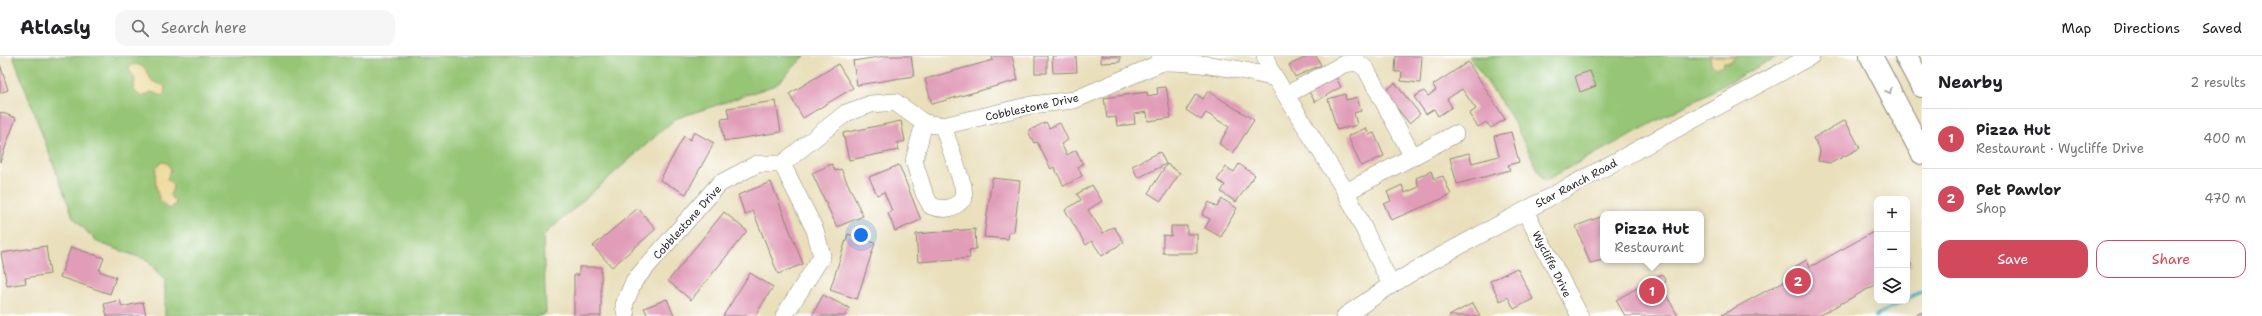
<!DOCTYPE html>
<html lang="en">
<head>
<meta charset="utf-8">
<style>
  :root { --surface:#fff; --page:#f6f6f6; --text:#202124; --muted:#757577; --line:#e0e0e0; --accent:#d1495b }
  body { margin:0; font-family:"Shantell Sans",sans-serif; background:var(--page); color:var(--text) }
  .controls { position:absolute; right:12px; bottom:12px; display:grid; overflow:hidden; border-radius:8px; box-shadow:0 4px 16px #0002 }
  .controls button { width:36px; height:36px; display:grid; place-items:center; padding:0; border:0; border-bottom:1px solid var(--line); background:var(--surface); color:var(--text); font:20px sans-serif }
  .you { position:absolute; left:861px; top:179px; width:14px; height:14px; margin:-10px; border:3px solid #fff; border-radius:50%; background:#1a73e8; box-shadow:0 0 0 6px #1a73e833 }
  .badge { display:grid; place-items:center; width:26px; height:26px; border-radius:50%; background:var(--accent); color:#fff; font-size:13px; font-weight:700 }
  .pin { position:absolute; translate:-50% -50%; border:2px solid #fff; box-shadow:0 1px 4px #0006 }
  .popup { position:absolute; left:1600px; top:155px; width:104px; height:52px; box-sizing:border-box; display:grid; place-content:center; border-radius:8px; background:var(--surface); filter:drop-shadow(0 1px 3px #0005); font-size:13px; white-space:nowrap; color:var(--muted) }
  .popup b { font-size:15px; color:var(--text) }
  .popup::after { content:''; position:absolute; left:50%; top:100%; margin-left:-8px; border:8px solid transparent; border-top-color:var(--surface) }
  .list { margin:0; padding:0; list-style:none }
  h2 { display:flex; justify-content:space-between; align-items:center; height:52px; margin:0; padding:0 16px; font-size:17px }
  h2 small { font-size:13px; font-weight:400; color:var(--muted) }
  .list li { display:grid; grid-template-columns:26px 1fr auto; gap:12px; align-items:center; box-sizing:border-box; height:60px; padding:0 16px; border-top:1px solid var(--line) }
  .list b { display:block; font-size:15px; white-space:nowrap }
  .list p { margin:0; font-size:13px; white-space:nowrap; color:var(--muted) }
  .list em { font-size:13px; font-style:normal; color:var(--muted) }
  .actions { display:flex; gap:8px; padding:12px 16px }
  .actions a { flex:1; padding:9px 0; border:1px solid var(--accent); border-radius:12px; text-align:center; font-size:14px; color:var(--accent) }
  .actions .main { background:var(--accent); color:#fff }
  .icon { flex:none; width:22px; height:22px; fill:none; stroke:currentColor; stroke-width:2; stroke-linecap:round; stroke-linejoin:round }
  .map { position:relative; flex:none; width:1922px; height:260px; overflow:hidden }
  header { display:flex; align-items:center; gap:24px; box-sizing:border-box; height:56px; padding:0 20px; background:var(--surface); border-bottom:1px solid var(--line) }
  header strong { font-size:19px }
  nav { display:flex; gap:22px; margin-inline-start:auto; font-size:14px }
  .search { width:280px; height:36px; background:var(--page); display:flex; align-items:center; gap:10px; box-sizing:border-box; padding:0 14px; border-radius:12px; color:var(--muted); font-size:15px }
  main { display:flex }
  aside { flex:1; background:var(--surface) }
  .map>svg:first-child { display:block }
  .green { fill:#95c574; stroke:#607850 }
  .sand { fill:#eeda9e; stroke:#8c8264 }
  .lines { fill:none; stroke-linecap:round; stroke-linejoin:round }
  .stream { stroke:#42b2ba; stroke-width:4 }
  .building { fill:#e19cb8 }
  .minor-casing { stroke:#8a8573; stroke-width:18 }
  .highway-casing { stroke:#8a8573; stroke-width:24 }
  .minor { stroke:#fff; stroke-width:17 }
  .highway { stroke:#fff; stroke-width:22 }
  .oneway { stroke:#a0a0a0 }
  .labels { text-anchor:middle; stroke-width:4; stroke-linejoin:round; paint-order:stroke }
  .street-label { font-size:11px; fill:#2b2b2b; stroke:#fff }
</style>
</head>
<body>
<header>
<strong>Atlasly</strong>
<div class="search"><svg class="icon" aria-label="search" viewBox="0 0 24 24"><circle cx="10" cy="10" r="6"/><path d="M15 15l6 6"/></svg>Search here</div>
<nav><a>Map</a><a>Directions</a><a>Saved</a></nav>
</header>
<main>
<div class="map">
<svg width="1922" height="260" viewBox="0 0 1922 260">
  <rect width="100%" height="100%" fill="#fff"/>
  <filter id="ink" filterUnits="userSpaceOnUse"><feTurbulence type="fractalNoise" baseFrequency=".025" numOctaves="2"/><feDisplacementMap in="SourceGraphic" scale="8" xChannelSelector="R" yChannelSelector="G"/><feConvolveMatrix kernelMatrix="1 2 1 2 8 2 1 2 1" color-interpolation-filters="sRGB"/></filter>
  <filter id="wash" filterUnits="userSpaceOnUse"><feTurbulence type="fractalNoise" baseFrequency=".012" numOctaves="4" result="noise"/><feDisplacementMap in="SourceGraphic" scale="16" xChannelSelector="R" yChannelSelector="G"/><feGaussianBlur stdDeviation="0.9" result="paint"/><feColorMatrix in="noise" values="0 0 0 0 0 0 0 0 0 0 0 0 0 0 0 0 0 1.4 0 .05"/><feComposite in="paint" operator="in"/></filter>
  <g filter="url(#wash)">
    <rect width="100%" height="100%" fill="#e9dfbb"/>
    <!-- green -->
    <g class="green">
      <path d="M13 0H805L776 29 675 63 543 180 546 257 541 260H165V225L147 204 97 186 73 161Z"/>
      <path d="M1469 0H1778L1544 125 1510 59Z"/>
    </g>
    <!-- sand -->
    <g class="sand">
      <path d="M1710 0H1734V1L1730 6H1724L1722 11 1715 12 1711 7Z"/>
      <path d="M136 8 144 11 152 25 165 30 164 40 151 36 142 41 133 34 135 24 128 11Z"/>
      <path d="M162 106 167 107 171 113 167 123 172 127 173 133 170 139 176 147 170 153C155 147 155 125 156 111Z"/>
    </g>
    <g class="lines">
      <!-- stream -->
      <g class="stream">
        <path d="M1907 243 1922 235"/>
        <path d="M1876 260 1904 245"/>
      </g>
    </g>
    <g id="blocks">
      <!-- building -->
      <g class="building">
        <path d="M886 0H911L914 20 857 29 853 5Z"/>
        <path d="M992 0H1012L1018 24 932 48 925 23 993 4Z"/>
        <rect x="1035" y="0" width="12" height="17"/>
        <path d="M1052 0H1076L1077 16 1053 17Z"/>
        <path d="M1101 0H1120V6L1101 7Z"/>
        <path d="M1309 0H1316L1321 9 1295 21 1289 9Z"/>
        <path d="M1396 0H1422L1420 27 1401 25 1402 16H1395Z"/>
        <path d="M1468 6 1505 63 1491 72 1486 66 1478 71 1469 58 1476 53 1462 33 1447 43 1452 51 1438 60 1434 53 1426 58 1414 41 1424 35 1428 40 1436 34 1433 29Z"/>
        <path d="M0 8 8 34 0 37Z"/>
        <path d="M838 8 853 32 803 62 789 38Z"/>
        <path d="M1590 15 1596 30 1580 36 1575 20Z"/>
        <path d="M1335 20 1341 31 1315 46 1308 34Z"/>
        <path d="M1395 27 1420 58 1409 67 1384 36Z"/>
        <path d="M1166 31 1171 62 1148 65 1147 56 1134 58 1135 68 1117 70 1116 61 1107 62 1104 42 1147 36 1148 40 1158 38 1157 32Z"/>
        <path d="M1208 35 1254 64 1233 97 1219 88 1229 71 1206 57 1201 64 1186 54 1196 38 1203 43Z"/>
        <path d="M1345 38 1346 44 1357 41 1361 55 1354 57 1357 69 1337 74 1328 43Z"/>
        <path d="M776 45 781 76 724 85 721 63 729 62 727 52Z"/>
        <path d="M0 56 16 62 0 106Z"/>
        <path d="M1845 64 1860 92 1831 107 1818 105 1820 95 1813 82Z"/>
        <path d="M901 65 905 85 897 87 899 94 849 104 843 77Z"/>
        <path d="M1046 66 1049 72 1060 67 1068 84 1061 88 1067 99 1076 94 1083 108 1078 111 1082 120 1064 130 1054 111 1051 113 1037 86 1034 87 1028 75Z"/>
        <path d="M1366 72 1369 79 1374 77 1384 100 1361 110 1348 80Z"/>
        <path d="M694 76 714 87 686 138 660 124 684 80 690 84Z"/>
        <path d="M1511 76 1519 106 1508 109 1510 114 1457 128 1450 102 1469 97 1472 107 1499 100 1494 80Z"/>
        <path d="M1160 96 1166 108 1138 122 1132 110Z"/>
        <path d="M832 108 835 115 841 113 863 160 837 171 812 117Z"/>
        <path d="M1167 108 1180 117 1161 145 1148 137Z"/>
        <path d="M1239 108 1255 119 1236 146 1221 136 1225 129 1217 124 1226 111 1234 116Z"/>
        <path d="M899 109 921 164 895 175 888 157 892 155 884 136 877 139 869 121Z"/>
        <path d="M1431 115 1434 123 1443 120 1451 139 1391 164 1384 148 1391 145 1387 136 1402 129 1405 137 1419 131 1416 122Z"/>
        <path d="M992 122 1020 125 1014 176H1009L1008 183 984 181Z"/>
        <path d="M771 126 803 208 778 218 753 155 745 159 738 139Z"/>
        <path d="M1092 129 1102 145 1088 154 1103 177 1114 171 1124 186 1102 200 1092 185 1086 189 1065 154 1081 144 1077 138Z"/>
        <path d="M1222 143 1237 152 1221 181 1205 172 1210 163 1202 159 1209 146 1217 151Z"/>
        <path d="M638 152 656 173 612 211 593 190Z"/>
        <path d="M1616 155 1617 158H1608Z"/>
        <path d="M724 156 747 175 691 244 668 225Z"/>
        <path d="M1603 160V204L1590 207 1576 170Z"/>
        <path d="M1171 170H1187V178H1197V197H1163V179L1171 180Z"/>
        <path d="M975 173 976 193 969 194 970 202 918 206 916 178Z"/>
        <path d="M1877 174V228L1818 260H1720L1799 217 1796 210 1807 204 1810 211Z"/>
        <path d="M848 178 875 187 857 243 830 234Z"/>
        <path d="M46 190 50 218 25 222 26 227 7 230 1 197Z"/>
        <path d="M71 191 104 202 99 215 116 221 110 238 60 221Z"/>
        <path d="M1907 201 1912 209 1907 212Z"/>
        <path d="M579 211H601V260H574V219H579Z"/>
        <path d="M1517 212 1533 243 1514 253 1508 241 1500 245 1490 225Z"/>
        <path d="M750 217 773 231 755 260H723Z"/>
        <path d="M1662 218 1666 226 1661 229 1678 260H1625L1616 244Z"/>
        <path d="M823 239 849 252 845 260H812Z"/>
        <path d="M667 243 674 260H648L644 252Z"/>
        <path d="M120 244 122 251 143 246 146 260H107L104 248Z"/>
        <path d="M1473 247 1480 260H1449Z"/>
        <path d="M1922 256V260H1914Z"/>
      </g>
    </g>
  </g>
  <g filter="url(#ink)">
    <use href="#blocks" fill-opacity="0" stroke="#8a8573" stroke-width="1"/>
    <g class="lines">
      <!-- minor casing -->
      <g class="minor-casing">
        <g id="minor">
          <path d="M1265 0 1269 12 1346 136 1391 229"/>
          <path d="M1163 6C1202 6 1237 12 1275 22"/>
          <path d="M1286 39 1344 8 1357 6 1366 13 1413 101"/>
          <path d="M924 67 914 105 924 137 931 150C945 155 954 153 964 142L963 130 943 70"/>
          <path d="M782 108 815 174 822 200 784 260"/>
          <path d="M1346 136 1455 78"/>
          <path d="M1525 155 1580 260"/>
          <path d="M626 260 624 249 634 225 719 128 757 108H782L846 57 871 48 895 46 924 67 943 70 1031 49 1074 44 1163 6 1160 0"/>
          <path d="M1345 260 1391 229 1426 208 1811 0"/>
        </g>
      </g>
      <!-- highway casing -->
      <g class="highway-casing">
        <g id="highway">
          <path d="M1871 0 1922 97"/>
          <path d="M1906 0 1922 30"/>
        </g>
      </g>
      <!-- minor -->
      <use href="#minor" class="minor"/>
      <!-- highway -->
      <use href="#highway" class="highway"/>
    </g>
    <!-- one-way arrows -->
    <defs><path id="oneway-chevron" d="M-2-3.5L2.5 0L-2 3.5" fill="none" stroke-width="1.6" stroke-linecap="round" stroke-linejoin="round"/></defs>
    <use class="oneway" href="#oneway-chevron" transform="translate(1889 35) rotate(63)"/>
  </g>
  <g class="labels">
    <!-- street labels -->
    <g class="street-label">
      <text transform="translate(1032 51) rotate(-12)" y="4">Cobblestone Drive</text>
      <text transform="translate(1576 127) rotate(-28)" y="4">Star Ranch Road</text>
      <text transform="translate(687 166) rotate(-48)" y="4">Cobblestone Drive</text>
      <text transform="translate(1552 208) rotate(63)" y="4">Wycliffe Drive</text>
    </g>
  </g>
</svg>
<div class="controls">
<button>+</button>
<button>−</button>
<button><svg class="icon" aria-label="layers" viewBox="0 0 24 24"><path d="M12 4l9 5-9 5-9-5zM3 14l9 5 9-5"/></svg></button>
</div>
<div class="you"></div>
<div class="pin badge" style="left:1652px;top:235px">1</div>
<div class="popup"><b>Pizza Hut</b>Restaurant</div>
<div class="pin badge" style="left:1798px;top:225px">2</div>
</div>
<aside>
<h2>Nearby<small>2 results</small></h2>
<ul class="list">
<li><span class="badge">1</span><div><b>Pizza Hut</b><p>Restaurant · Wycliffe Drive</p></div><em>400 m</em></li>
<li><span class="badge">2</span><div><b>Pet Pawlor</b><p>Shop</p></div><em>470 m</em></li>
</ul>
<div class="actions"><a class="main">Save</a><a>Share</a></div>
</aside>
</main>
</body>
</html>
